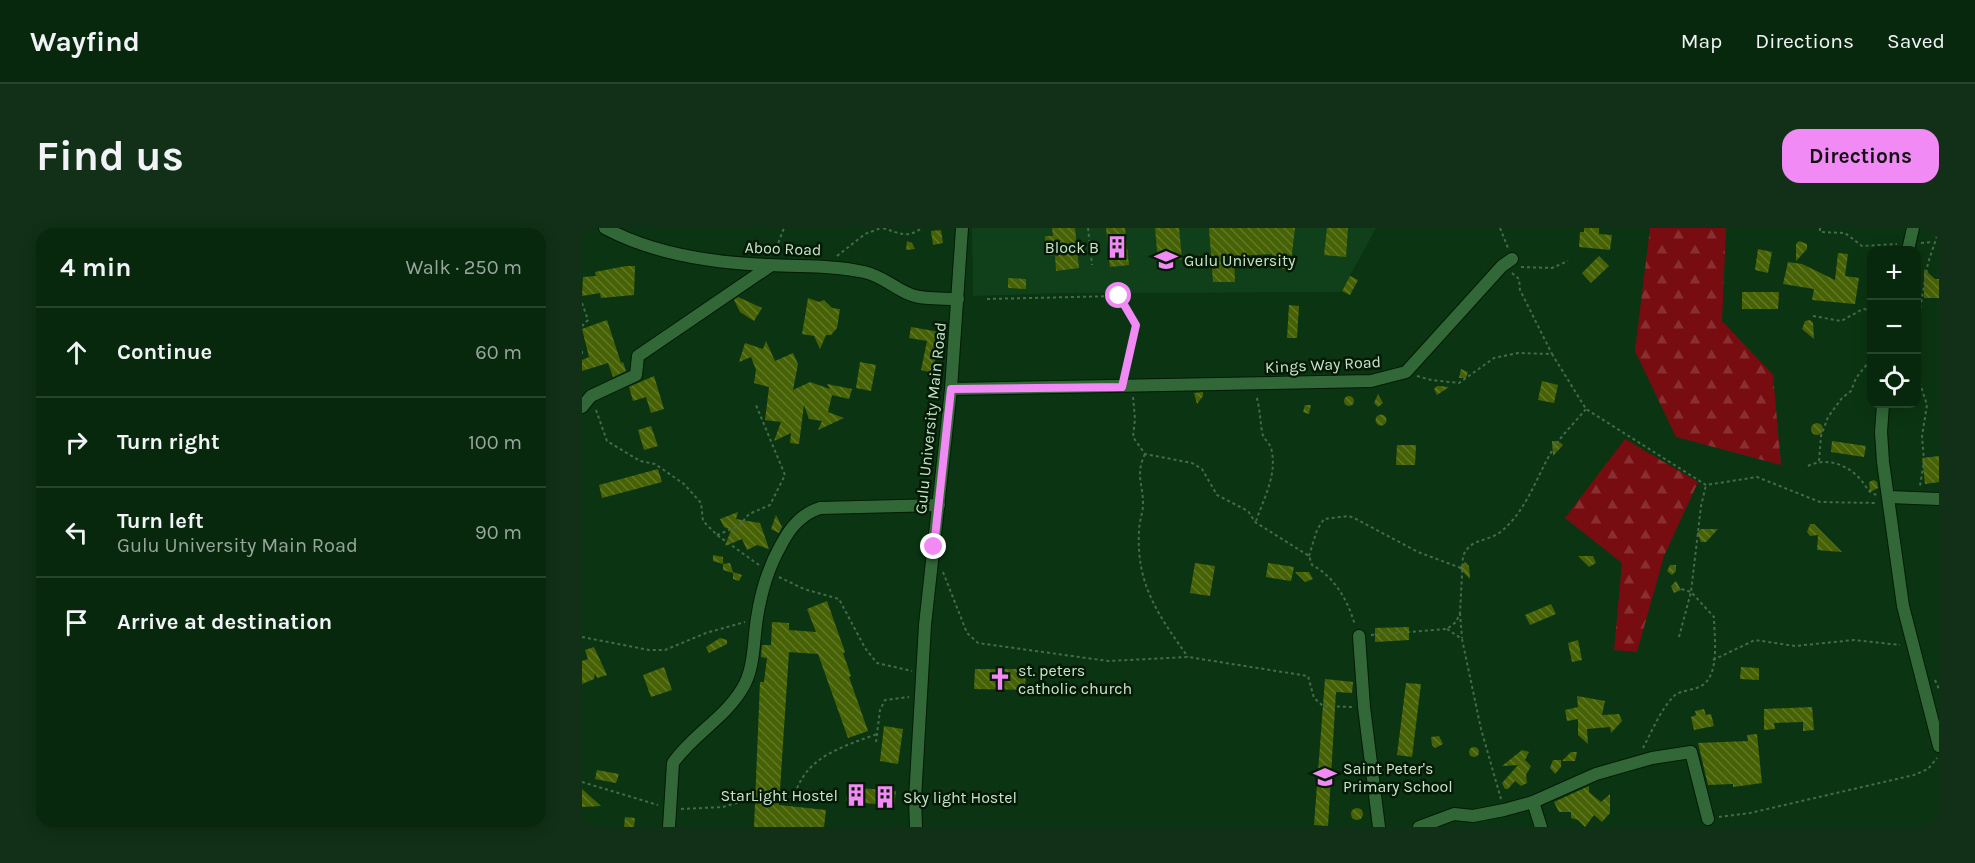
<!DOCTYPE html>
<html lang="en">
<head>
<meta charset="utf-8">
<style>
  :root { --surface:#08280e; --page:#113017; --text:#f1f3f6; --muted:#98a69e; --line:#29442e; --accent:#f18af4 }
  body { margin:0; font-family:Karla,sans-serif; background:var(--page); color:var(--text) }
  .controls { position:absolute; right:18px; top:18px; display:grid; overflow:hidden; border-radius:12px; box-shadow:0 3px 15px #0003 }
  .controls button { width:54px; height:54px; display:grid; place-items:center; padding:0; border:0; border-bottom:2px solid var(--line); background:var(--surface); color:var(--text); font:30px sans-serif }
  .stop { position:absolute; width:18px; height:18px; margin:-14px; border:4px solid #f18af4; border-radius:50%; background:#fff }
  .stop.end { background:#f18af4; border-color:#fff; box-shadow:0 2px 6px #0008 }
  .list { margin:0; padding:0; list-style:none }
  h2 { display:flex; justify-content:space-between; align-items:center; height:78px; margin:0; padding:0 24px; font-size:26px }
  h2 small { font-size:20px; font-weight:400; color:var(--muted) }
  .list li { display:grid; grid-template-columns:39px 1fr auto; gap:18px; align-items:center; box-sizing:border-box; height:90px; padding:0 24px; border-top:2px solid var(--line) }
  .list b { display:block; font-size:22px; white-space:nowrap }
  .list p { margin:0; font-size:20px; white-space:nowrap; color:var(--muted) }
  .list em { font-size:20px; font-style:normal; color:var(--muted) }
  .icon { flex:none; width:33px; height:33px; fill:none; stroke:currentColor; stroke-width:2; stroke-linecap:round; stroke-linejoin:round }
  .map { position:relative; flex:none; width:1357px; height:599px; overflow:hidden; border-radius:18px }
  header { display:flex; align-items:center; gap:36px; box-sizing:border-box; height:84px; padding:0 30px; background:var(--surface); border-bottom:2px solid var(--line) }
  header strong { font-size:28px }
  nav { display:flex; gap:33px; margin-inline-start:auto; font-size:21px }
  .intro { display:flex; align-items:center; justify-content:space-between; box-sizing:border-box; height:144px; padding:0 36px }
  h1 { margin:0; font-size:42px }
  .button { padding:15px 27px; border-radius:18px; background:var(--accent); color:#111; font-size:21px; font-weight:700 }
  main { display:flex; gap:36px; padding:0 36px }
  aside { flex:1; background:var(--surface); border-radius:18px; box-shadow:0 3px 15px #0003 }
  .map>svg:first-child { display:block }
  .built { fill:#104019 }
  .forest { fill:url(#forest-firs) }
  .building { fill:url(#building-back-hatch) }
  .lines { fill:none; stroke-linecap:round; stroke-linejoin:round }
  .minor-casing { stroke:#001b04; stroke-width:14 }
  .path { stroke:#456b4a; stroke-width:2; stroke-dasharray:3 3; stroke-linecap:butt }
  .minor { stroke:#326838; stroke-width:12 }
  .route { stroke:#f18af4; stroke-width:8 }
  .labels { text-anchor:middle; stroke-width:5; stroke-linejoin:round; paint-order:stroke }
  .poi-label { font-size:16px; fill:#c8e4c9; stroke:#041a06; text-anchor:start }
  .street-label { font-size:16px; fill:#c8e4c9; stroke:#041a06 }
</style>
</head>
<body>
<header>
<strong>Wayfind</strong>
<nav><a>Map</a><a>Directions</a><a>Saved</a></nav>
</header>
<div class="intro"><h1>Find us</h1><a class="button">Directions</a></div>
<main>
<aside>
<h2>4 min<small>Walk · 250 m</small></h2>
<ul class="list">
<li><svg class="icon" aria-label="ahead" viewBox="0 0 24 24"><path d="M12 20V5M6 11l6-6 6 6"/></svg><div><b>Continue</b></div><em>60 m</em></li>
<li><svg class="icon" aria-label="right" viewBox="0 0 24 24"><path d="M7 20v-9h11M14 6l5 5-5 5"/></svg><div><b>Turn right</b></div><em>100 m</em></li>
<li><svg class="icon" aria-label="left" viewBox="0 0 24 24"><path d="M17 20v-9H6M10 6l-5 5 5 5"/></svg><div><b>Turn left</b><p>Gulu University Main Road</p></div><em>90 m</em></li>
<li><svg class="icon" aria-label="arrive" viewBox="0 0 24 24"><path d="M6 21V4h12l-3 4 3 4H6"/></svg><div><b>Arrive at destination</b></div></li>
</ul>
</aside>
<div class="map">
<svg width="1357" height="599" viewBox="0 0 1357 599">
  <defs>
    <pattern id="forest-firs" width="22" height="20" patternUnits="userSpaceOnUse" patternTransform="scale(1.5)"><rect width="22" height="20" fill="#770c11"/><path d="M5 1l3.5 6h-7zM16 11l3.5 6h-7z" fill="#892f32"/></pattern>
    <pattern id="building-back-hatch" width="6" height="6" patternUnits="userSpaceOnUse" patternTransform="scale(1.5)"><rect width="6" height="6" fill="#476105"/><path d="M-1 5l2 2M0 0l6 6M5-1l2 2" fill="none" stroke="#607828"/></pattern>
  </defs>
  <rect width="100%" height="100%" fill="#0b3512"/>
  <!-- built -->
  <path class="built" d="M390 0H794L759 64 477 65 391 68Z"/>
  <!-- forest -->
  <g class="forest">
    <path d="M1068 0H1144L1140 93 1191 147 1199 237 1094 209 1053 123Z"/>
    <path d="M1043 211 1116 254 1082 328 1055 424 1032 422 1040 335 983 290Z"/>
  </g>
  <!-- building -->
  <g class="building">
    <path d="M470 0H493L497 40 474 43 473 27 464 28 463 8H471Z"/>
    <path d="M524 0H543L547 37 528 39Z"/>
    <path d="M573 0H597L600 31 576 33Z"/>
    <path d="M627 0H713L708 42 690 39V26L652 28 653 54H631Z"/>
    <path d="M745 0H766L764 29 742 27Z"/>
    <path d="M1002 0H1017V6L1030 7 1028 22 997 19 998 4H1002Z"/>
    <path d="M359 2 361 15 351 17 349 3Z"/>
    <path d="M325 13 330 15 333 21 324 22Z"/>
    <path d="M1217 13 1225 16V21L1214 33V16Z"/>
    <path d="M1176 21 1190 24 1186 45 1173 42Z"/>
    <path d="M1256 25 1266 26 1263 48 1277 50 1273 76 1230 72 1232 61 1201 56 1206 34 1220 36 1253 52Z"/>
    <path d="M1017 28 1027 38 1009 55 1000 45Z"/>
    <path d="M44 38H53L52 67 19 70 18 65 0 68 1 49 14 48 13 44Z"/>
    <path d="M1342 41 1353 51H1357V70H1342Z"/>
    <path d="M768 48 776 52 768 67 760 63Z"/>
    <path d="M426 50 444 51V61L426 60Z"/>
    <path d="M1160 64H1197L1196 81H1160Z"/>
    <path d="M156 69 180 80 172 93 158 84 152 72Z"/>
    <path d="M226 70 237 74 242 72 250 80 258 81 255 100 249 107H244L238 121 232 108 220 106Z"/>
    <path d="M707 77 717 78 715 110H705Z"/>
    <path d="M25 92 39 135 41 134 44 143 31 149 26 135 0 143V132L7 129 0 101Z"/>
    <path d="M1228 92 1231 95 1232 111 1220 101 1223 93Z"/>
    <path d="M329 99 358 104 351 145 339 142 345 113 327 110Z"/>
    <path d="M184 113 193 133 211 125 216 136 211 162 228 154 248 161 245 156 270 161 267 171 250 167 246 184 262 190 236 202 240 193 227 191 222 177 217 216 208 215 209 205 192 213 199 194 183 192 187 159 172 155 174 142 169 129 157 134 163 115 181 121Z"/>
    <path d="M278 134 294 137 289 163 274 160Z"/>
    <path d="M879 141 886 144 884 150H877Z"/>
    <path d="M72 148 82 181 69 185 64 169 51 173 47 159Z"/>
    <path d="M960 153 976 157 972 175 956 172Z"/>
    <path d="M855 158H857L867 159 855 167 852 161Z"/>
    <path d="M621 164V168L615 176 612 165Z"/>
    <path d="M796 166 801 175 796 179 792 175Z"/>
    <circle cx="767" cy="173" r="5"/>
    <path d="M723 177H729L727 186 721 184Z"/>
    <circle cx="799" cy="192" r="5.5"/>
    <circle cx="1235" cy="201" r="6"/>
    <path d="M69 198 76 218 62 222 56 202Z"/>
    <path d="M970 213H976L981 217 971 228Z"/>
    <path d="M1250 213 1284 218 1282 229 1249 224Z"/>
    <path d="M815 217H834L833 237H814Z"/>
    <path d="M1357 228V254L1343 256 1340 230Z"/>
    <path d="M76 241 80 254 20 270 17 257Z"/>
    <path d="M1292 252 1295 254 1296 260 1288 264 1287 254Z"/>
    <path d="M156 284 154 291 178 295 187 321 175 317 165 322 160 311 143 318 149 302 142 299 138 291Z"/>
    <path d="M194 287 200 299 197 305 189 301Z"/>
    <path d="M1228 296H1232L1260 324 1235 322 1236 307 1228 308 1225 304Z"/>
    <path d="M1119 301H1136L1124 314H1119L1115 305Z"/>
    <path d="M131 327 141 329V336L131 333Z"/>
    <path d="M996 328H1011L1014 335 1007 339Z"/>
    <path d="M883 334 887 338 888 351 877 340Z"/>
    <path d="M148 335 151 344 160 347 157 353 151 351V345L141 342V336Z"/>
    <path d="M613 335 633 338 628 368 608 365Z"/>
    <path d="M686 335 712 339 709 353 684 349Z"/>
    <path d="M1088 337H1094V343L1090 347 1085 343Z"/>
    <path d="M713 344H727L731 351 723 354Z"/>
    <path d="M1094 353 1099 362 1092 365 1089 358Z"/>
    <path d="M245 373 263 424 261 425 269 448 267 449 286 503 266 510 236 426 207 424 197 577 244 582 242 599H172L178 454H182L185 430 179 429 180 417H189L190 394 207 395V402L234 404 225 381Z"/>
    <path d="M969 376 974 386 948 397 943 387Z"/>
    <path d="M827 399V412L793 414V400Z"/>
    <path d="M138 410 145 412V416L127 425 124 419Z"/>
    <path d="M996 412 1000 432 990 434 986 415Z"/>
    <path d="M12 419 25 447 15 450 13 445 12 451 0 456V433L6 431 3 422Z"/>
    <path d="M82 439 90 462 69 469 61 447Z"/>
    <path d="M1159 439 1177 440V452L1158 451Z"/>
    <path d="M393 441H444L443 462 392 461Z"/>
    <path d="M743 451 771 454 770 465 754 464 746 598 732 597Z"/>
    <path d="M824 455 839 456 830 529 815 527Z"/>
    <path d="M995 468 1023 473 1020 487 1037 486 1040 493 1029 505 1028 499 1005 501 1006 516 996 507V491L985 493 983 482 996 479Z"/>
    <path d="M1230 479 1232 502 1221 503V494L1192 495 1193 501 1182 502V481Z"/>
    <path d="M1122 481 1124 487 1129 486 1132 498 1112 502 1109 489 1114 487 1113 483Z"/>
    <path d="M302 498 321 501 316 536 298 533Z"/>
    <path d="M1175 506 1180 555 1151 559V556L1126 557 1116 515 1166 513 1165 507Z"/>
    <path d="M857 508 861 516 853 520 850 517 849 509Z"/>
    <circle cx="892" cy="524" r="5"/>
    <path d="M940 522 947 524 943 532 949 538 944 547 945 555 939 558 933 553 926 561H923L920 555 936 537 920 538Z"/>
    <path d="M989 524H995L993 533H980Z"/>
    <path d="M971 532H979V539L973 546 968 540Z"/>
    <path d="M15 542 37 546 34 555 13 551Z"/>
    <path d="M1007 558V564L1019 574 1028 566V585L1020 594 1012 587 1003 599 996 592 989 590V584H977L972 574Z"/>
    <path d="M266 559 314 563 312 578 264 573Z"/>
    <path d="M0 561 19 578 0 579Z"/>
    <circle cx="775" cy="586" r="6"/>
    <path d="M43 589 53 590 52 599H42Z"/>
  </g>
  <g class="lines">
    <!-- minor casing -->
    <g class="minor-casing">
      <g id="minor">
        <path d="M23 0C71 26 132 35 187 37 219 39 250 37 282 44 300 48 311 59 327 66 341 72 360 70 376 71"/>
        <path d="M1326 22 1331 0"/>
        <path d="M369 161 789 153 824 144 920 38 930 31"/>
        <path d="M1301 176 1299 204 1301 234 1321 378 1357 518"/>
        <path d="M0 179 9 168 54 147 56 128 188 38"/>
        <path d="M1307 269 1357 271"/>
        <path d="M777 408 782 479 797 599"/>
        <path d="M951 574 959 599"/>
        <path d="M87 599 91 535C110 507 142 491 160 461 173 440 171 414 175 390 179 363 186 340 199 317 208 300 219 286 238 280L357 277"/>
        <path d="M334 599 333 571 343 397 369 161 380 0"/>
        <path d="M837 599 872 586 891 588 922 582 951 574 1014 546 1070 530 1109 524 1126 591"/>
      </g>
    </g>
    <!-- path -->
    <g class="path">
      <path d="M301 0C317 5 325 11 340 0"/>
      <path d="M506 0 510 37"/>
      <path d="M918 0 926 20"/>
      <path d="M1238 0V4L1263 5 1280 18 1315 16"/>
      <path d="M1339 15 1351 14"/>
      <path d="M192 26 202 0"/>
      <path d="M255 28 283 6 299 0"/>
      <path d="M939 39 970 40 986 33"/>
      <path d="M930 45 937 51 938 62 970 126"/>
      <path d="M405 71 536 68 554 97 543 146"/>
      <path d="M0 75 6 92 0 98"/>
      <path d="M1231 88 1259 93 1281 81 1290 82"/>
      <path d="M1334 104 1346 35 1357 2"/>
      <path d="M1334 106 1338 128 1334 143"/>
      <path d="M0 123V127"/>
      <path d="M1334 143 1345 177 1340 208 1342 233 1338 258"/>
      <path d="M835 148 849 152 877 155 912 130 936 125 970 126 1004 181 1124 257 1175 249 1238 274 1295 275"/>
      <path d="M551 169 553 191 551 209 563 226 610 235 620 241 635 267 666 283 673 294 727 328 730 337C753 349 766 373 773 397"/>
      <path d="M14 182 25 213 58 233 73 236 102 256 119 275 121 293 135 307 177 337"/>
      <path d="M563 226C553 247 561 255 561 276 561 285 557 294 557 303 554 357 577 388 606 429"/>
      <path d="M1237 233 1239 208 1246 189 1260 170 1269 163 1274 150 1290 130"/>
      <path d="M1226 238C1244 229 1265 236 1278 251 1285 258 1285 265 1295 267"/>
      <path d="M674 293C682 270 696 245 689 220 687 214 681 211 680 204 678 191 678 180 674 167"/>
      <path d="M135 307 157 298 167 286 188 277 203 247 174 177"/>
      <path d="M727 328 735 302 742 291 767 288 774 291 836 324 879 340"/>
      <path d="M361 344 385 405 396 415 526 433 606 429 726 448 732 470 741 478 770 479"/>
      <path d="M197 349 222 361 257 371 283 420 295 435 330 443"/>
      <path d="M878 385 880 410"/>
      <path d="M865 401 880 411 899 501 919 571"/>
      <path d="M789 407 865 401 874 394 878 385 881 328C889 309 906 315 921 302 947 279 956 244 974 216 983 204 995 192 1004 181"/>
      <path d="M0 409 67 422H83L124 405 163 394"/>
      <path d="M1097 409 1109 364 1119 278 1124 257"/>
      <path d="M1131 432 1173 412 1213 418 1272 412 1318 417"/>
      <path d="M1353 452 1357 461"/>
      <path d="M294 514 298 482 303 472 327 469"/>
      <path d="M1061 520C1070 503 1079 481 1092 468 1100 461 1114 463 1122 456 1138 443 1132 407 1132 389L1109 364 1093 359"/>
      <path d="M0 554 76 577"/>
      <path d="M213 566C225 528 260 519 295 506"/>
      <path d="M99 581 141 579 161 573"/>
      <path d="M1137 589 1168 585 1332 547 1346 541 1355 530"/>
    </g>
    <!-- minor -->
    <use href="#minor" class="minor"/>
  </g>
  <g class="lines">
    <!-- route -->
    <path class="route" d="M352 319 369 161 540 159 554 97 537 68"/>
  </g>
  <!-- icons -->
  <defs>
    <g id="building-bare" transform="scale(1.8)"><path d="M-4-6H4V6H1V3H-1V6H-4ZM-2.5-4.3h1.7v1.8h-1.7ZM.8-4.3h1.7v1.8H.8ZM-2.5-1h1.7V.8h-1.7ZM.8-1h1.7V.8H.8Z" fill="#f18af4" stroke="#041a06" stroke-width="2.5" paint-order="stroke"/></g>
    <g id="university-bare" transform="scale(1.8)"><path d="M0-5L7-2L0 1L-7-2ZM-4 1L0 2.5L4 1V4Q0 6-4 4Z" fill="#f18af4" stroke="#041a06" stroke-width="2.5" paint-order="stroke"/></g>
    <g id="church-bare" transform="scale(1.8)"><path d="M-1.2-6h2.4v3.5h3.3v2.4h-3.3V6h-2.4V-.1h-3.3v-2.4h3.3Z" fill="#f18af4" stroke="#041a06" stroke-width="2.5" paint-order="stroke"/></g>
    <g id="school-bare" transform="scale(1.8)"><path d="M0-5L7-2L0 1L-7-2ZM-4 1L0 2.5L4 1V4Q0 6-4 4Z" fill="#f18af4" stroke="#041a06" stroke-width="2.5" paint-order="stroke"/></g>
  </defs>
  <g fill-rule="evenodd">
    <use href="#building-bare" x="535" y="19"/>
    <use href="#university-bare" x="584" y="32"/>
    <use href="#church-bare" x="418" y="451"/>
    <use href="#school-bare" x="743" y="549"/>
    <use href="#building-bare" x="274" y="567"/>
    <use href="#building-bare" x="303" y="569"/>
  </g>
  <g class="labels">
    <!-- poi labels -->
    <g class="poi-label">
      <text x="517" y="25" text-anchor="end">Block B</text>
      <text x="602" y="38">Gulu University</text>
      <text x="436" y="448">st. peters<tspan x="436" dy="18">catholic church</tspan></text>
      <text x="761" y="546">Saint Peter's<tspan x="761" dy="18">Primary School</tspan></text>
      <text x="256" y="573" text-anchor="end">StarLight Hostel</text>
      <text x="321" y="575">Sky light Hostel</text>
    </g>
    <!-- street labels -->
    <g class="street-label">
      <text transform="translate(201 20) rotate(2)" y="6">Aboo Road</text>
      <text transform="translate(741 136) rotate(-3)" y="6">Kings Way Road</text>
      <text transform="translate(348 190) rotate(-84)" y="6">Gulu University Main Road</text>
    </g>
  </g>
</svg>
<div class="controls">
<button>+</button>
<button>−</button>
<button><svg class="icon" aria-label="locate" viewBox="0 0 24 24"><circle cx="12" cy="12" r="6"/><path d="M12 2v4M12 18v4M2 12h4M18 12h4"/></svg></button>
</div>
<div class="stop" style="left:537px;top:68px"></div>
<div class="stop end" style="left:352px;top:319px"></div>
</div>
</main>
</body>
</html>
